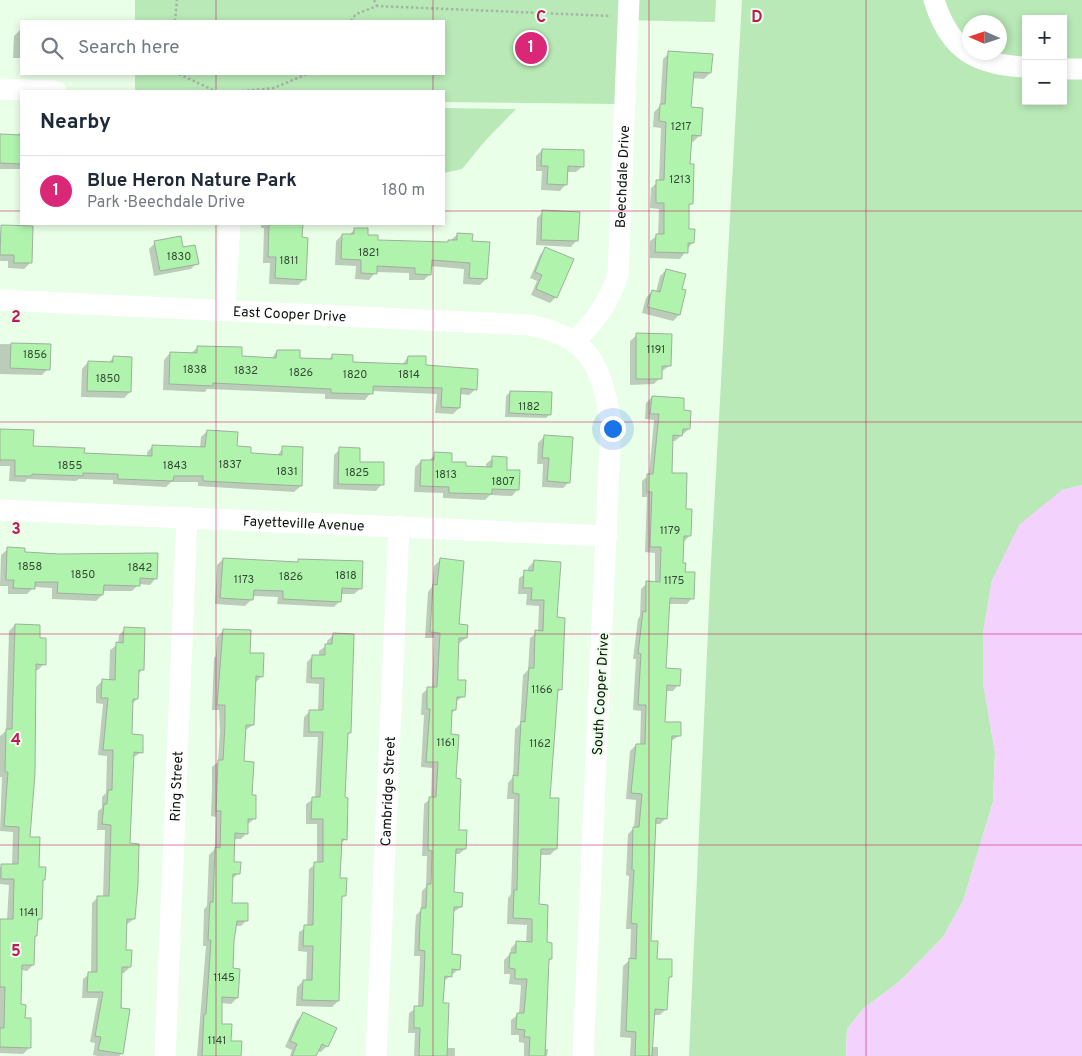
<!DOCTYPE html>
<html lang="en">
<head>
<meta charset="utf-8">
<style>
  :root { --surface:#fff; --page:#f6f6f7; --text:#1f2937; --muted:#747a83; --line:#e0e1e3; --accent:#db2777 }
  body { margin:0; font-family:Overpass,sans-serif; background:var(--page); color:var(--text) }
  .controls { position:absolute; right:15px; top:15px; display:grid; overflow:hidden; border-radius:0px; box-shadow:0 2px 8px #0003 }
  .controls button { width:45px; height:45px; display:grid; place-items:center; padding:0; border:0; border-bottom:1px solid var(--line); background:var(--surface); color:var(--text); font:25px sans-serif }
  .compass { position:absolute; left:962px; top:15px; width:45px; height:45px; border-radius:50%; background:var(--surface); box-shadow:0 2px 8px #0003; rotate:273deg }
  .you { position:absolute; left:612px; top:428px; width:18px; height:18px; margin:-12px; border:4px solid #fff; border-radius:50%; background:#1a73e8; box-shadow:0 0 0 8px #1a73e833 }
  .badge { display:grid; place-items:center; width:32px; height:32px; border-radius:50%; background:var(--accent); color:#fff; font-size:16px; font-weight:700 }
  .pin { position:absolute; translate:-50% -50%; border:2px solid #fff; box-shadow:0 1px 5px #0006 }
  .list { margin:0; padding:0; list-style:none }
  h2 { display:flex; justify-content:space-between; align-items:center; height:65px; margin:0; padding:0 20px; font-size:21px }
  h2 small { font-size:16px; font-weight:400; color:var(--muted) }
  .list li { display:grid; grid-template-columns:32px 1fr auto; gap:15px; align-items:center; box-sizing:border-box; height:70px; padding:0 20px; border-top:1px solid var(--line) }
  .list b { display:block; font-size:19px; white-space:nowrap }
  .list p { margin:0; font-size:16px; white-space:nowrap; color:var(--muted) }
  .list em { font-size:16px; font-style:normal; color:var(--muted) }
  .icon { flex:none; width:28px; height:28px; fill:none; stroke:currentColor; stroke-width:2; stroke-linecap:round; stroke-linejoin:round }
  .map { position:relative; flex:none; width:1082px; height:1056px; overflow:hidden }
  .search { position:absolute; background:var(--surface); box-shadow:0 2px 8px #0003; left:20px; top:20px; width:425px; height:55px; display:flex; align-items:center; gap:12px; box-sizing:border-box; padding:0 18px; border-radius:0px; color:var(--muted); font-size:19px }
  .panel { position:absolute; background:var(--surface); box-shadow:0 2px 8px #0003; left:20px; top:90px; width:425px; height:135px; border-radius:0px }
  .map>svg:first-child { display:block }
  .green { fill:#b9e9b7 }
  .water { fill:#f4d2fe }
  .shadow { fill:#0003 }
  .building { fill:#b0f3ad; stroke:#9db19c }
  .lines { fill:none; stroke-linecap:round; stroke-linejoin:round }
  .path { stroke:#a5b5a3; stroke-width:2.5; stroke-dasharray:2.5 2.5; stroke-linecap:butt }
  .minor { stroke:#fff; stroke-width:21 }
  .grid { fill:none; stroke:#c2185b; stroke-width:1; stroke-opacity:0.55 }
  .labels { text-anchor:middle; stroke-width:4; stroke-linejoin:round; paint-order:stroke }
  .number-label { font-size:11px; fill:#344a34 }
  .street-label { font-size:14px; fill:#0b120b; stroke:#eaffe8 }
  .grid-label { font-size:16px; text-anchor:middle; font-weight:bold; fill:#c2185b; stroke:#eaffe8; stroke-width:4; stroke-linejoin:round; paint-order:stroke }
</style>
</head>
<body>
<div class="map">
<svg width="1082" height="1056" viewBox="0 0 1082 1056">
  <rect width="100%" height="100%" fill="#eaffe8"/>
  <!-- green -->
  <g class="green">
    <path d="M135 0H716L715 22 621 20 616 104 444 102V91H135V74H444V21H135Z"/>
    <path d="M742 0H926L934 28 1026 75V101H1063V76L1082 77V485L1062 490 992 580 983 633V683L995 752 993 802 963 901 943 937 899 982 864 1008 847 1029 846 1056H689L711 563Z"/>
    <path d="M943 0H1082V62L1063 61V19H1026V60L984 53 1000 52V22H970L969 44 949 21Z"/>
    <path d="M444 108 516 109 485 141 462 169 444 173Z"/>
  </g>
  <!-- water -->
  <path class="water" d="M1082 485V1056H846L847 1029 864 1008 899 982 943 937 963 901 993 802 995 752 983 683V633L992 580 1019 525 1062 490Z"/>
  <!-- shadow -->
  <g class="shadow">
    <path d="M20 30 21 58H13L14 36Z"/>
    <path d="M669 53 710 73 704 79 692 78 690 108 700 135 693 142 690 141 688 165 691 203 688 207 687 230 693 242 680 259 650 258V241L658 235 659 209 650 208 651 188 659 181 661 128 653 127 654 112 660 106 663 59Z"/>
    <path d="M21 132V169H0V137L16 136Z"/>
    <path d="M542 150 583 166 576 172H566V184L560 191 541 190 542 171H536V156Z"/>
    <path d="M543 212 577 240 571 247 536 245 537 218Z"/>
    <path d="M261 224H301L300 239 305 279 298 285 269 284 270 263H263L264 228H261Z"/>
    <path d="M1 227 30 263 24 269 8 268V261H0Z"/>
    <path d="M355 229 377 241 446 244 458 234 471 242 486 279 480 285 463 284 464 269 430 266V274L424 280H409V273L376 272 369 280 355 279 356 266 335 265 336 241 342 235H349Z"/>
    <path d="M155 243 182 249 197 263 191 269 154 276 149 249Z"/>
    <path d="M546 248 556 297 550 303 531 295 537 281 530 278 540 255Z"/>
    <path d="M666 270 681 290 679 315 673 321 642 313 646 298 652 291 656 292 660 276Z"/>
    <path d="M637 335 669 366 661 372 660 378 654 384 630 385V341Z"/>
    <path d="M0 344 49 345 48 369 42 375 0 374Z"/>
    <path d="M198 347 240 357 271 359 277 351 299 359 328 360 333 355 351 364 402 365 408 357 476 389 469 395 460 394 459 408 453 414 435 413 437 394 372 391 365 400 325 399V394L207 389 205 392 163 390 164 360 170 353H191Z"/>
    <path d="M114 357 130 392 124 398 81 397 82 369 88 362 108 363Z"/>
    <path d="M510 392 550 414 546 418 505 417 506 396Z"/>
    <path d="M652 397 682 411 689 429 675 441H672L671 474 685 510 689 536 684 542 682 564 692 598 687 604H669L664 669 678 685 673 691H665L664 723 679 736 671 741 666 818 660 824H655L650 942 656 960H671L666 1009 660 1015H653L651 1047H658V1056H630L631 1038 620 1037 623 966 630 960 631 929H626L629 876 626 875 628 834 634 828 636 800 626 799 630 751 636 745H640L641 711 633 710 636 659H633L638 619 640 616 641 589 647 583H655V553L645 552 647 497H642V481L649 475 654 420 645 419 646 403Z"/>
    <path d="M0 430 32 447 83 454 147 457V452L153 446 200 448 201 437 207 431 249 455 277 456 283 448 301 486 294 492 198 486V482H171L166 487 113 484V480L79 479 76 481 27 479 25 482 9 481 10 466H0Z"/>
    <path d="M544 437 569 482 563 488 542 487 543 464H537L538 443Z"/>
    <path d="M340 449 382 484 376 491 333 489 334 455Z"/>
    <path d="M435 454 451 463 465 467 486 468V464L493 458 518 489 512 496 490 495 485 500 443 498V493L414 492 415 467 421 461H429Z"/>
    <path d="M8 549 24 553 156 578 150 585 139 584 132 591H102V595L96 601 52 599V588L34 587 27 594H8V586H0L1 555Z"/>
    <path d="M223 559 296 563 299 560 361 588 354 594H340V601L334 607 277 604 278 597 252 596V599L245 606 215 604 217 565Z"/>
    <path d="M440 560 458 625 466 638 458 644 457 681 464 696 455 702V710L451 714 449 735 457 831 465 849 459 854H455L453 894 461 907 452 913 451 955 459 969 443 982 442 1004 446 1048H455V1056H414L415 1033H408L409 1013 418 1007 420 956H414L415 930 416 915 421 910 422 891 426 887 427 856H422L424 804 431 798 432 768 421 767 424 715H421L422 694 428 688H432L434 638H425L428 592 432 587 434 566Z"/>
    <path d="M534 561 556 619 561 689 556 694 548 799 556 849 550 855H540L538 905 551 959 548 962 546 994H548L545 1049H548L547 1056H524V1043L519 1042V1035H511V1020L519 1014 521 985 509 984 510 974H504V960L510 954 511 948 517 942 526 943 527 925 507 924 508 898 511 894 514 799H507L508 783 513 777 515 729 520 724 523 675 528 670 530 638 538 632 539 606 526 605 527 594H518L519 578 528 572V568Z"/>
    <path d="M15 625 38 639 44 664 38 670H35L28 838 44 879 42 882 41 919 36 923 33 937V965L27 971 21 970 20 1006 29 1048 23 1054 0 1053V920H7L9 885 0 884V867L12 865 13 832 0 831 2 777H0V736L6 731 9 631Z"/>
    <path d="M125 629 143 669 138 674 137 699 132 704 131 735 142 752 132 758 129 845 134 919 126 925 125 951 130 967 124 973H121L122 1053 119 1056H97L93 1055 95 1043 90 1042 98 998H82L83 979 91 973 92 903 98 897 103 898 105 830H97L98 811 102 808V797L106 793 107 756 98 755 103 704 96 703V687L102 681H109L110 650 118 644 119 635Z"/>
    <path d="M223 631 249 654 262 676 256 682 253 725 244 731 243 763 254 819 247 825V833L241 839H234L233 863 239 873 232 879 231 904 247 920 241 926H235L231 969 237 998 231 1004 221 1003 220 1025 240 1056H197L206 946H203L204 909 207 906 209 855 215 849 216 817 211 816 212 788V767L218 762 220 731 219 710H212L214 658 216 656 217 637Z"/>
    <path d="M333 635 350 732 347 735 344 799 346 839 340 844 339 880 345 895 341 899 338 1001 332 1007 296 1006 297 987 303 981H306L307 952 298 951 299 932 307 927 309 869 317 863V824H306V804L315 798 318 737H303L304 717 310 711H318L319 684 306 683 307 662 313 656 319 657V651L327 645V641Z"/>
    <path d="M304 1014 327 1046 321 1052 317 1051 315 1056H290L292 1050 285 1047 297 1020Z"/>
  </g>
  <!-- building -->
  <g class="building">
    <path d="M668 51 713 54 711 73 694 72 691 107 703 108 701 136 692 135 690 164H694L693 204H689V229H695L694 243H688V253L655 252 656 234H664V203H656V180H664L666 122 659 121 660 104H665Z"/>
    <path d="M0 134 21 135V164L0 163Z"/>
    <path d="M542 149 584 150V167L568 166 567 185 547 184 548 166H541Z"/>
    <path d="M542 210 580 212 578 241 541 240Z"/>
    <path d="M269 224H303L302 237 308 238 306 280 275 278 276 257H268Z"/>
    <path d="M1 225 33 226 32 263H14V255H0Z"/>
    <path d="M354 228H368V235H378V240L448 242V240H457V233L473 234 472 241 490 242 487 279 469 278 470 263 432 260 431 275 415 274V268L377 266V274L361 273V260L341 259 342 234H354Z"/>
    <path d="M181 236 183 247 195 245 199 264 160 271 154 241Z"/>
    <path d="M545 247 574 259 557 298 536 289 542 275 535 272Z"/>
    <path d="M666 269 686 274 682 289 686 290 680 315 647 307 652 290 660 292Z"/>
    <path d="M636 333 672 334 671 366H662V379H636Z"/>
    <path d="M11 343 51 344 50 370 10 368Z"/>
    <path d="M197 346 242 347V356L276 358 277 350H300V358L332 359V354L353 355V362L407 364 408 356H426V365L478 369 477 390 461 388 460 408 441 407 442 388 373 386V394L331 393V389L213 383V386L169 384 170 352 197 353Z"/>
    <path d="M113 356 132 357 131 392 87 391 88 361 113 362Z"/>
    <path d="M510 391 552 392 551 415 509 413Z"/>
    <path d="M652 396 684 398V410L691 411 690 429H683L682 436 673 435 672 473H687L686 509H692L691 536H684L683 563H686L685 572H695L694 599 670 598 666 668 681 669 680 686 667 685 665 722H681V736H672L667 819 656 818 651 941H658L657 959H672V977H669L667 1010 655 1009 652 1056H635L636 1032 626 1031 629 958 636 959 637 924 631 923 634 870H632L633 827H639L642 794 631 793 636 744H645L646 705H638L641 654 638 653 643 611 646 612V581L660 582 661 547H650L652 492H647V474H653L659 414H650Z"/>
    <path d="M0 429 34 430 33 446 85 448 84 453 152 456V445L205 447 207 430 238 432 237 446 251 447V453L282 455V446L303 447 302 486 203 481V476H174L173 481 118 479V474L83 473V476L32 474V476H15V460H0Z"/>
    <path d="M544 435 573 437 570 483 547 481 549 458H542Z"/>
    <path d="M339 447 360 448V462H384V485L338 484Z"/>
    <path d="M434 452 452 453V462H466V466L492 467V456L507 457V470H520L519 490 492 489V494L449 493V487L420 486 421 460H434Z"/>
    <path d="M7 547 25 548V552L59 554 158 553 157 579 140 578V586L104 585 103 595 57 593 58 582H35V589L13 588 14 580H6Z"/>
    <path d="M223 558 298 562V559L363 561 362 589 342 588 341 602 283 599V591L254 590 253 600 220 598Z"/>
    <path d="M440 558 464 561 459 624 468 625 467 638H459L458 665V680H466L465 697H457L456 710H452L451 734 459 735 456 778 461 779 459 830H467L466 849H456L454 892 463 893 462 907H454L452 954 461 955 460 970 452 969V977L445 976 443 1003H449L447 1056H419L420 1028H414V1006H423L425 951 419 950 420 923 421 908H426L427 884H431L432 851 428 850 429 797H436L438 762H426L430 709H427V687H437L440 633 430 632 433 584 437 585Z"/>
    <path d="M534 560 561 562 557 617 565 618 562 690 558 689 550 798H559L557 849H541L539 904 548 905 547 942 552 943V959H549L545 1056H529L530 1037H524L525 1030 516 1029 517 1013H524L527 979H515V969L509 968 510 953H516V941L532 942V919L513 918 514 890H517L519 794 513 793V775L518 776 521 721 525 722 529 668H534L535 630 543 631 544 600H531L532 588H523L524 570 533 571Z"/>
    <path d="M15 624 40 625V638H46V665L36 664 35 773 30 837H40L39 867H46L45 880H43L42 919H38L37 936H35L34 965H22L21 1004 26 1005 25 1018H31V1048L0 1047V1028H4L5 987H0V919H13L14 879H1V864H18L19 827 4 826 8 772H5L6 729H12Z"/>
    <path d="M124 627 145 628 144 670H139L138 699H133L132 734 143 735V753L134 752 130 843 139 844 138 884 135 919H127L126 950H132L131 967H122L121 1008 130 1009 123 1054 98 1050 101 1037 95 1036 103 992H87L88 972H97V896H109L111 825 102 824 104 804H107L108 790H112L113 750H103L108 698H101L102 679 115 680 116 642 123 643Z"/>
    <path d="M223 629 251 630 250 653H264L263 677 256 676 254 725H246L244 761 254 762 252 795H256V819H248V834L235 833 234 862H241L240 874H233L232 903H248V921H237L234 941 233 968 240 969 238 998 222 997V1024H232L231 1041H242L241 1056H202L204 1014H206L211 940H208L210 902H213L215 847 220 848 221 811H216L218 760H223L225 725V705H217Z"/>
    <path d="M333 633 354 634 351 733H348L345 797 348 798 347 840 342 839 340 878H347L346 896H342L339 1001 302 1000 303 980H312L313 946H303L304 925H313L314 862H323V819H311L312 797H320L323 732H309V710H323L324 678H311L312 655H325V644H332Z"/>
    <path d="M303 1012 337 1028 328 1047 322 1044 316 1056H292L297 1044 290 1041Z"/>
  </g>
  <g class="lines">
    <!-- path -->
    <g class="path">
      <path d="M374 0 377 6"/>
      <path d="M175 21 177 0"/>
      <path d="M351 21 356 14 377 6 611 16"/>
      <path d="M179 74 215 91"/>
      <path d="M242 91 274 88 307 74"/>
    </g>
    <!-- minor -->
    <g class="minor">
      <path d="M934 0C949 49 975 65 1026 67"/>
      <path d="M1063 69H1082"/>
      <path d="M0 89 56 91"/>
      <path id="s1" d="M0 300 530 325C591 338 600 364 611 421L583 1056"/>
      <path d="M225 310 230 224"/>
      <path id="s2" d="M575 341C596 320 608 304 618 275L629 0"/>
      <path id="s3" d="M0 510 607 536"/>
      <path id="s4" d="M165 1056 187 517"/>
      <path id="s5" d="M376 1056 399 526"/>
    </g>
  </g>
  <!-- grid -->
  <path class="grid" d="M216 0V21M433 0V21M649 0V1056M866 0V1056M216 74V91M433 74V91M0 211H21M444 211H1082M216 224V1056M433 224V1056M0 422H1082M0 634H1082M0 845H1082"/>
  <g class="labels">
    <!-- number labels -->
    <g class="number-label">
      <text x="681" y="130">1217</text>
      <text x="680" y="183">1213</text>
      <text x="369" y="256">1821</text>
      <text x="179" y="260">1830</text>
      <text x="289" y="264">1811</text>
      <text x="656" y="353">1191</text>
      <text x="35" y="358">1856</text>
      <text x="195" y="373">1838</text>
      <text x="246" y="374">1832</text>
      <text x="301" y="376">1826</text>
      <text x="355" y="378">1820</text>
      <text x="409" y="378">1814</text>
      <text x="108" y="382">1850</text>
      <text x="529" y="410">1182</text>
      <text x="230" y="468">1837</text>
      <text x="70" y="469">1855</text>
      <text x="175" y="469">1843</text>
      <text x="287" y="475">1831</text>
      <text x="357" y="476">1825</text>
      <text x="446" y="478">1813</text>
      <text x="503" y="485">1807</text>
      <text x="670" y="534">1179</text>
      <text x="30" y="570">1858</text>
      <text x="140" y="571">1842</text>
      <text x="83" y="578">1850</text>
      <text x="346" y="579">1818</text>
      <text x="291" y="580">1826</text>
      <text x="244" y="583">1173</text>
      <text x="674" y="584">1175</text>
      <text x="542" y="693">1166</text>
      <text x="446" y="746">1161</text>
      <text x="540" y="747">1162</text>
      <text x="29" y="916">1141</text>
      <text x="224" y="981">1145</text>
      <text x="217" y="1044">1141</text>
    </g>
    <!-- street labels -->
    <g class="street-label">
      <text dy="5" stroke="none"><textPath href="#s2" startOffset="178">Beechdale Drive</textPath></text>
      <text dy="5" stroke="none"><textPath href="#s1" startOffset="290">East Cooper Drive</textPath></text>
      <text dy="5" stroke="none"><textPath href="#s3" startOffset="304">Fayetteville Avenue</textPath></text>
      <text transform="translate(600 694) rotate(-87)" y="5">South Cooper Drive</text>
      <text dy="5" stroke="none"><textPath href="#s4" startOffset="270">Ring Street</textPath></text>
      <text dy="5" stroke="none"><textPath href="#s5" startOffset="265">Cambridge Street</textPath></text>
    </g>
  </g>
  <g class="grid-label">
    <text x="541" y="22">C</text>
    <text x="757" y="22">D</text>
    <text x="16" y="322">2</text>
    <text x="16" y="534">3</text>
    <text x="16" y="745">4</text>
    <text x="16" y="956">5</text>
  </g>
</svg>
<div class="controls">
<button>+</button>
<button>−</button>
</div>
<svg class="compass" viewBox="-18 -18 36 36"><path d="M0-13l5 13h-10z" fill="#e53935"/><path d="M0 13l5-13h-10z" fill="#747a83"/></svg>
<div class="you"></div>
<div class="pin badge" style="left:531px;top:48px">1</div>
<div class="search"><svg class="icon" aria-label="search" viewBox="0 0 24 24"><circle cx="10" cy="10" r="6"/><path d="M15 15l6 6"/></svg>Search here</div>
<section class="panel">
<h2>Nearby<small></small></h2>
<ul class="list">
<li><span class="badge">1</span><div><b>Blue Heron Nature Park</b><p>Park · Beechdale Drive</p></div><em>180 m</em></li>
</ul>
</section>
</div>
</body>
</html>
